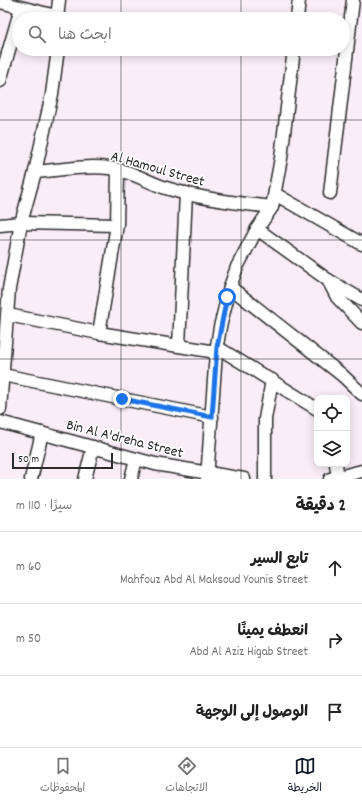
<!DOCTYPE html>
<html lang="ar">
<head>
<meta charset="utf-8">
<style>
  :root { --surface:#fff; --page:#f6f6f6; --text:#222; --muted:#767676; --line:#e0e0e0; --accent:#111827 }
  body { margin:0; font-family:Dekko,"Playpen Sans Arabic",sans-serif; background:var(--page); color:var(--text); direction:rtl }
  .controls { position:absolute; right:12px; bottom:12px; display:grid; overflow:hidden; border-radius:8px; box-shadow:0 2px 10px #0003 }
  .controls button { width:36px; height:36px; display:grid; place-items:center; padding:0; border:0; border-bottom:1px solid var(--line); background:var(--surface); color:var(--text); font:20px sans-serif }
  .scale { position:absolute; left:12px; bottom:10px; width:101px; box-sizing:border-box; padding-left:4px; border:2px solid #2b2b2b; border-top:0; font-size:11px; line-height:14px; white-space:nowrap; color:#2b2b2b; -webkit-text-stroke:3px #fff; paint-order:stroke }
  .stop { position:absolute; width:12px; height:12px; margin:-9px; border:3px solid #1a73e8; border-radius:50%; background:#fff }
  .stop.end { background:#1a73e8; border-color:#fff; box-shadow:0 1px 4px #0008 }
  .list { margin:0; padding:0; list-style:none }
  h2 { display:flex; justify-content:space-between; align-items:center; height:52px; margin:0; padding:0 16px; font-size:17px }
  h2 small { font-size:13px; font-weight:400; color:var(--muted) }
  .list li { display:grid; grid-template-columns:26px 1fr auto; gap:12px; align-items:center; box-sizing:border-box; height:72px; padding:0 16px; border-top:1px solid var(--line) }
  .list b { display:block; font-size:15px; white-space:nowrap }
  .list p { margin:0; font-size:13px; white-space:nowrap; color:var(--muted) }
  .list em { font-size:13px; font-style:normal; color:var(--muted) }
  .icon { flex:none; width:22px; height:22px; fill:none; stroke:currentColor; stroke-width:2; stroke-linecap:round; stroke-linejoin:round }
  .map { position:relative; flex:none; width:362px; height:479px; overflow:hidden; direction:ltr }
  .search { position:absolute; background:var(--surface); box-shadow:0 2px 10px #0003; left:12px; right:12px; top:12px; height:44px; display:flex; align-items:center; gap:10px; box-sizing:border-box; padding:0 14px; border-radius:22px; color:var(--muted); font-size:15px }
  .sheet { height:268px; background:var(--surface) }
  nav { display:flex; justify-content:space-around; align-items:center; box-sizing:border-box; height:56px; border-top:1px solid var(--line); background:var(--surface); font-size:11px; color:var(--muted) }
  nav a { display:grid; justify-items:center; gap:2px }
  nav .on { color:var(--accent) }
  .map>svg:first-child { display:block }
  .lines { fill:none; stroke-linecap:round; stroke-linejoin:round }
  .street-casing { stroke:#2b2b2b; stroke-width:15 }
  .street { stroke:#fff; stroke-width:12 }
  .route { stroke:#1a73e8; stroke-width:5 }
  .grid { fill:none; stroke:#2b2b2b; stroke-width:1; stroke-opacity:0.55 }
  .labels { text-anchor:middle; stroke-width:3.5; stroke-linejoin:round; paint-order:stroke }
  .street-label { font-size:15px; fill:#2b2b2b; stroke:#fff }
</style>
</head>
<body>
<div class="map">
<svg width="362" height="479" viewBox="0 0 362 479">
  <rect width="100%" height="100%" fill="#faedf8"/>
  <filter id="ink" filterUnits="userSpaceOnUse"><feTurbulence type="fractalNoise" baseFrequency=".025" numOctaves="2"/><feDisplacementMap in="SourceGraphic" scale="8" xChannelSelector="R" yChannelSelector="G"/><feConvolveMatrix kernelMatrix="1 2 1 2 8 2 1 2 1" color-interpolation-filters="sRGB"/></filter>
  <g filter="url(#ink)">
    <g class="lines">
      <!-- street casing -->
      <g class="street-casing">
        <g id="street">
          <path d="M0 2 56 16"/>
          <path d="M57 19 59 0"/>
          <path d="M297 19 299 0"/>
          <path d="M0 81 21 8"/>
          <path d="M35 172C59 170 85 165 109 168 130 170 147 182 166 188 201 199 236 203 272 207"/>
          <path d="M330 193 353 0"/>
          <path d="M275 194 362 244"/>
          <path d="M0 225 21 223 117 225"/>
          <path d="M257 229 328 280 362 300"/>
          <path d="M328 280 337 297 362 323"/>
          <path d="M230 287 342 375 362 394"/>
          <path d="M8 315 99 333 216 352"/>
          <path d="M99 333 117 225 118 170"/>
          <path d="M179 346 186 193"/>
          <path d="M217 347 317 409"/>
          <path d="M3 375 212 417"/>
          <path d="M0 409 9 289 21 223 35 172 52 94 58 49"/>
          <path d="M0 422 155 464 244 479"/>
          <path d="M336 464 338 479"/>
          <path d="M31 479 42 433"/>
          <path d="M85 479 93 447"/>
          <path d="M131 479 136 459"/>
          <path d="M207 479 216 352 220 327 230 287 237 267 257 229 272 207 281 158 294 49"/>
          <path d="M265 479V419L272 380"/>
          <path d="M330 479 362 471"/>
        </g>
      </g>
      <!-- street -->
      <use href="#street" class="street"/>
    </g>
  </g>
  <g class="lines" filter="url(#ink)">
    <!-- route -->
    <path class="route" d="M122 399 212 417 217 347 227 297"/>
  </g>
  <!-- grid -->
  <path class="grid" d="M121 0V19M241 0V19M121 49V479M241 49V479M0 120H362M0 240H362M0 359H362"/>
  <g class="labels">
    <!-- street labels -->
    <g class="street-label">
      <text transform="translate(158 168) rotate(16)" y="5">Al Hamoul Street</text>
      <text transform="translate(125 438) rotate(14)" y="5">Bin Al A'dreha Street</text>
    </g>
  </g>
</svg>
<div class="controls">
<button><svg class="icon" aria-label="locate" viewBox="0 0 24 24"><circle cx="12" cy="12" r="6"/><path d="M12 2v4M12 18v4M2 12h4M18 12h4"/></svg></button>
<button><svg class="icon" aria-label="layers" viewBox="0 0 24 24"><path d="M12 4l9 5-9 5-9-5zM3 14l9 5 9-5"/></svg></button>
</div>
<div class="scale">50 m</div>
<div class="stop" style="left:227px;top:297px"></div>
<div class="stop end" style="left:122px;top:399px"></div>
<div class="search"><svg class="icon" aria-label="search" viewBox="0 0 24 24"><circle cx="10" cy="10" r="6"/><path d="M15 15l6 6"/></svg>ابحث هنا</div>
</div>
<section class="sheet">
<h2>2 دقيقة<small>سيرًا · 110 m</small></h2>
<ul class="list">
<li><svg class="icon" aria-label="ahead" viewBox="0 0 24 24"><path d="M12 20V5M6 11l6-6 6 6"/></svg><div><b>تابع السير</b><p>Mahfouz Abd Al Maksoud Younis Street</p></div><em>60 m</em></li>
<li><svg class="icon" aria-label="right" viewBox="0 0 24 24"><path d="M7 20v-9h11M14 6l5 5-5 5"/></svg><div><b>انعطف يمينًا</b><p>Abd Al Aziz Higab Street</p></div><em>50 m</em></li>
<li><svg class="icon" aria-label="arrive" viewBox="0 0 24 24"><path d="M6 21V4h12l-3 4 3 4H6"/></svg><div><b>الوصول إلى الوجهة</b></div></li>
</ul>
</section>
<nav>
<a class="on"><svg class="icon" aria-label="map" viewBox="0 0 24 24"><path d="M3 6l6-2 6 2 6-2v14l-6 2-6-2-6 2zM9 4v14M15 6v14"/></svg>الخريطة</a>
<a><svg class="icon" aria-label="directions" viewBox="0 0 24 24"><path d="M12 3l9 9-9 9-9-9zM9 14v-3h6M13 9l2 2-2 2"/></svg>الاتجاهات</a>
<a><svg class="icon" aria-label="saved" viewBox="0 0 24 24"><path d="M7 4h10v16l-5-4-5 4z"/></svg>المحفوظات</a>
</nav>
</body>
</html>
